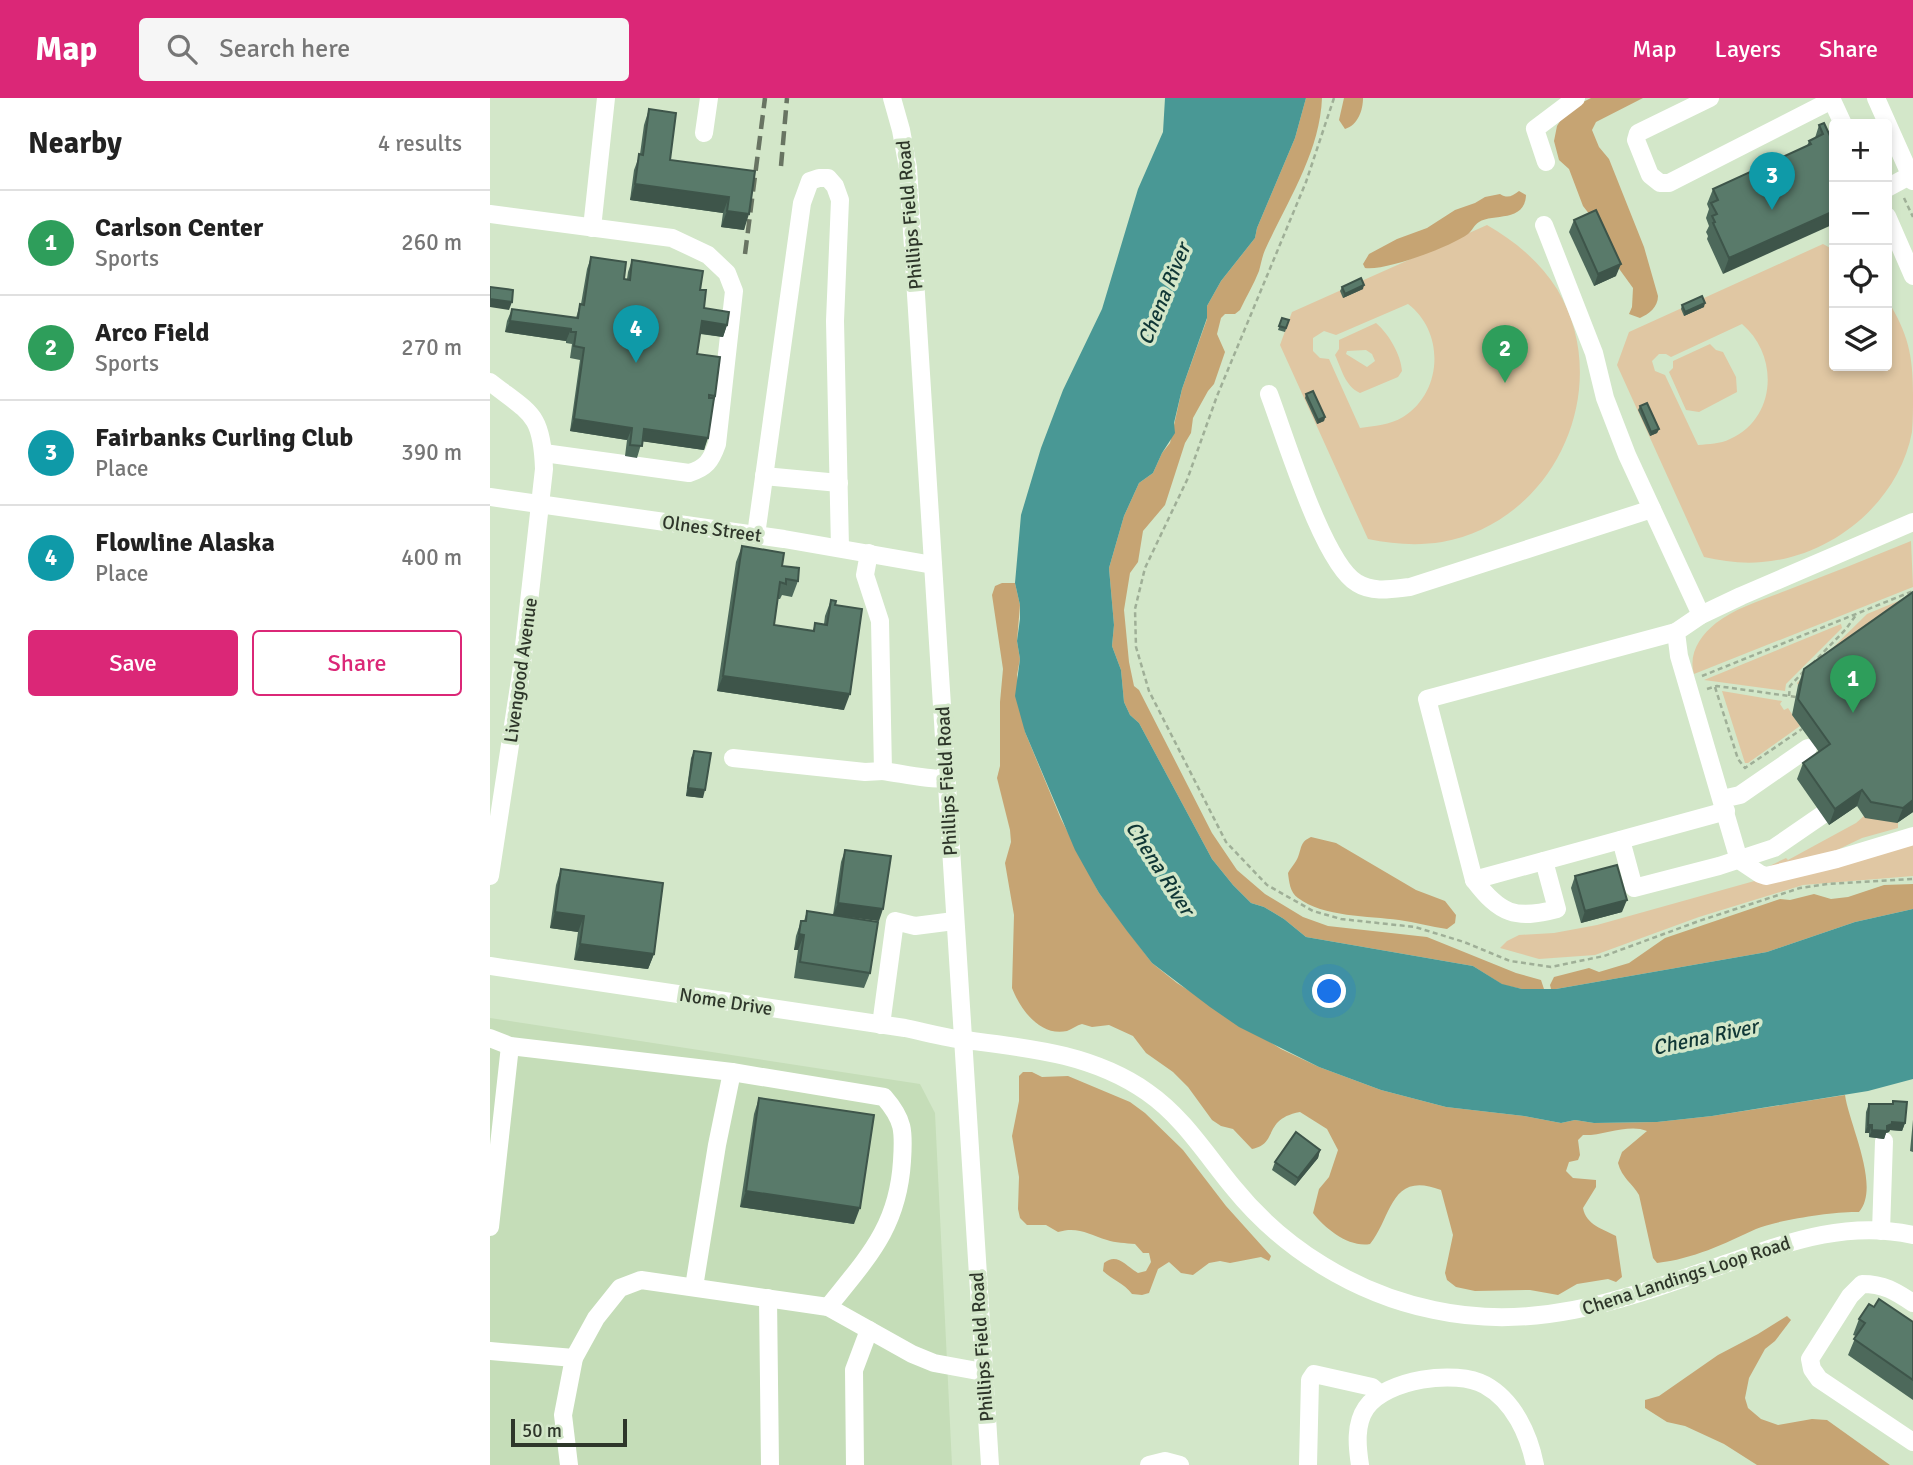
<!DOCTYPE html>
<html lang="en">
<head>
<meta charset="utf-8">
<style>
  :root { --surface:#fff; --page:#f6f6f6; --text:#222; --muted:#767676; --line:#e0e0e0; --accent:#db2777 }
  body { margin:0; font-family:Signika,sans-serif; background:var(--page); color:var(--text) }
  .controls { position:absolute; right:21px; top:21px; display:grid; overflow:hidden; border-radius:7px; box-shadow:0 4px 10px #0003 }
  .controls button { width:63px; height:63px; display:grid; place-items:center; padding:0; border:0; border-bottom:2px solid var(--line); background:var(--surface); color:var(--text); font:35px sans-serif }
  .scale { position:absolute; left:21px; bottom:18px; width:116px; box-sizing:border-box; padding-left:7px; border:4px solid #2e362a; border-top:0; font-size:19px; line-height:24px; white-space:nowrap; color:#2e362a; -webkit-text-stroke:5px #d3e7c9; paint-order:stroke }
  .you { position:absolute; left:840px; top:894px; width:24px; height:24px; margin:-18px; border:5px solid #fff; border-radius:50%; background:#1a73e8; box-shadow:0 0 0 10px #1a73e833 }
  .badge { display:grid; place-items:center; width:46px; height:46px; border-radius:50%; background:var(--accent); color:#fff; font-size:23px; font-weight:700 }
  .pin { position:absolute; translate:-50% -58px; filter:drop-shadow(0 2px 4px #0008) }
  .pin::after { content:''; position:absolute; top:37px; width:24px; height:21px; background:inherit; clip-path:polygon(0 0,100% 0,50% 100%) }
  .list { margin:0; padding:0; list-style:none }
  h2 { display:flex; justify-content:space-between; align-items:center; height:91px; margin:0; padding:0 28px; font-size:30px }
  h2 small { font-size:23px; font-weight:400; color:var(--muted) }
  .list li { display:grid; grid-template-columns:46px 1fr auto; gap:21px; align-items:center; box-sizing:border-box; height:105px; padding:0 28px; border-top:2px solid var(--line) }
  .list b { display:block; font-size:26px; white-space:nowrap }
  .list p { margin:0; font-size:23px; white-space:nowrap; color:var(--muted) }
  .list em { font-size:23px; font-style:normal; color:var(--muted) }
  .actions { display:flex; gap:14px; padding:21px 28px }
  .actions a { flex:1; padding:16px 0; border:2px solid var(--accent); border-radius:7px; text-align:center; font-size:24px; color:var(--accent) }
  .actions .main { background:var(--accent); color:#fff }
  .icon { flex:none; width:38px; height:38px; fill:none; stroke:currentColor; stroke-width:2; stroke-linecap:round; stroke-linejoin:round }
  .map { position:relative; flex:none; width:1423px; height:1367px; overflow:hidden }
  header { display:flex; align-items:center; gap:42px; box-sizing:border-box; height:98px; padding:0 35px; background:var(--accent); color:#fff }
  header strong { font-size:33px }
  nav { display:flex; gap:38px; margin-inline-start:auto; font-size:24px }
  .search { width:490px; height:63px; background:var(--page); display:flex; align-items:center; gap:18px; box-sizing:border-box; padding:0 24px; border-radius:7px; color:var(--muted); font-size:26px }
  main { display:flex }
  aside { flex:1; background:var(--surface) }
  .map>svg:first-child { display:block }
  .built { fill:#c5ddb8 }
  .green { fill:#e0c7a3; fill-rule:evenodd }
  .forest { fill:#c6a473 }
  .water { fill:#499895 }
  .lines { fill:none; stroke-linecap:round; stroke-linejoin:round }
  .path { stroke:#9faf97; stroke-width:2.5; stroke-dasharray:5 3.5; stroke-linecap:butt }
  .minor { stroke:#fff; stroke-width:18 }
  .rail { stroke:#687462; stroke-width:4.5; stroke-dasharray:14 7; stroke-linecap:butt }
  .wall { fill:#4d695b }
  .shaded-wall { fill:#3e554a }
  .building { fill:#597a6a; stroke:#3e554a; stroke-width:2 }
  .labels { text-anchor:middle; stroke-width:7; stroke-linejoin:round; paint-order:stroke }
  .street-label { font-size:19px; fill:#2e362a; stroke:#d3e7c9 }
  .water-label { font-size:21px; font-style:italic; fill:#103736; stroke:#d3e7c9 }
</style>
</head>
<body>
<header>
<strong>Map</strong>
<div class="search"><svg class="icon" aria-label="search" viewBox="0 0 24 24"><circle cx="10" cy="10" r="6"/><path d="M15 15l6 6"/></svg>Search here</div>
<nav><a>Map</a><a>Layers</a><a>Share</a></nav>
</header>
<main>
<aside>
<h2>Nearby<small>4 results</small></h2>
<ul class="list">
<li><span class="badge" style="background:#2e9e5b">1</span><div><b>Carlson Center</b><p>Sports</p></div><em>260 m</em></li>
<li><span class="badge" style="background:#2e9e5b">2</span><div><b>Arco Field</b><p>Sports</p></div><em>270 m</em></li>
<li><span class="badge" style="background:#0f9aa8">3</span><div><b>Fairbanks Curling Club</b><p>Place</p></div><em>390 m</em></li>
<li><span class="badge" style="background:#0f9aa8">4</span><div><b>Flowline Alaska</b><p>Place</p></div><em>400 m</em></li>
</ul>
<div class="actions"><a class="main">Save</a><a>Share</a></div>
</aside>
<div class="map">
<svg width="1423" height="1367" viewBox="0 0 1423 1367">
  <rect width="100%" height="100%" fill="#d3e7c9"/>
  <!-- built -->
  <path class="built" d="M0 920 430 986 445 1015 462 1367H0Z"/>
  <!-- green -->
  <g class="green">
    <path d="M997 127C1025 143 1050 164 1067 191 1126 289 1065 424 952 444 927 448 903 446 878 441L790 247 802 214ZM918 206C955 234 953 294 913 319 900 327 884 328 870 330L839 261 830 260 823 253V240L834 233 846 237Z"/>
    <path d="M1333 146 1344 152V268H1397V201C1418 236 1423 256 1423 297 1423 309 1423 322 1422 334 1409 404 1342 459 1272 464 1252 466 1233 463 1214 459L1127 267 1139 234ZM1252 226C1289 257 1287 320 1240 341 1230 346 1219 346 1208 347L1175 277 1165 273 1162 263 1169 256H1176L1181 259Z"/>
    <path d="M886 225C899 236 911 257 912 273L908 279 870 295C855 288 852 272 845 257L849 251V242ZM876 252 882 256 885 263 877 269 856 256 857 253Z"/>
    <path d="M1220 246 1226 252 1233 254 1246 279 1247 294 1209 314 1196 312 1179 274 1183 270V263Z"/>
    <path d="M1421 443 1423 489 1204 576C1198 556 1210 538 1226 525 1245 510 1272 502 1295 493 1337 477 1379 460 1421 443Z"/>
    <path d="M1423 497 1308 587 1307 585 1377 516Z"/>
    <path d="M1351 526 1352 530 1296 586 1295 593 1214 582Z"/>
    <path d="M1232 593 1292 603 1290 606 1294 612 1298 610 1310 628 1258 665H1255Z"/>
    <path d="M1374 718 1408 724V730L1372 740 1345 753 1269 773 1296 760 1298 762 1366 725Z"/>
    <path d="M1423 746V778L1313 787 1209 819 1105 857 1049 861 1010 850 1017 843 1029 837 1064 835 1107 827 1268 782Z"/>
  </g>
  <!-- forest -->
  <g class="forest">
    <path d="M816 0H832C830 54 797 104 775 152 772 159 771 166 769 173 764 186 756 199 750 212L745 216H735L731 220 727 236 735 254 724 286 718 293 703 320 701 335 695 345 675 407 653 433 648 464 640 475 634 512 639 564 644 588 649 592 722 735 747 772 775 796 813 819 838 828 937 839 1026 875 1051 882 1054 891H1032L1013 887 983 868 816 839 794 821 774 809 761 805 743 787 722 761 649 625 640 617 634 604 631 572 622 548 624 527 619 470 634 418 649 385 663 375 672 355 680 345 692 291 717 221V208L731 183 765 140 767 130 805 40Z"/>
    <path d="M854 0H873C873 12 868 27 855 31L849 22Z"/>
    <path d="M1101 0H1153L1106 24 1102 32 1109 49 1119 61 1154 149 1168 198C1168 209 1159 216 1150 220L1139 216 1142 209 1143 190 1122 161 1100 117 1093 108 1079 71 1069 62 1064 43 1067 28 1072 20 1085 8Z"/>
    <path d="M1029 93 1036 97C1035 125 1003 115 989 124 984 127 982 133 978 136 960 149 896 173 875 170L873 166 879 156 907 141 937 130 965 112 985 105 995 99 1010 96C1018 101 1022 98 1029 93Z"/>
    <path d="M512 485H525L530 507 527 543 530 561 527 577 535 634 571 721 609 795 662 865 687 885 791 951 829 969 891 992 956 1009 1034 1018 1071 1025 1085 1022 1104 1025 1167 1024 1222 1018 1355 997C1359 1026 1391 1089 1369 1114 1346 1113 1287 1122 1266 1131 1234 1146 1203 1161 1167 1165L1163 1160 1149 1097C1142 1085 1132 1080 1128 1065L1132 1054 1157 1033C1139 1025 1113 1038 1093 1037L1088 1042 1090 1057 1088 1062 1079 1064 1076 1073 1083 1080 1106 1082V1089L1093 1110C1096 1127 1113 1131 1126 1138L1132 1179 1126 1184 1118 1181 1087 1186 1068 1197 1040 1192 985 1193 966 1189 957 1182 955 1175 963 1137 951 1092C900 1072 902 1119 880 1146 860 1150 835 1131 823 1115L829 1091 839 1079 848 1052 837 1031 810 1014C772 1021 789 1046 762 1051L743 1031 731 1028 722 1022 698 989 683 974 656 955 643 938 619 927 602 929 592 926C587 927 582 931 577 933 550 939 530 911 522 890L524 817 515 765 521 744 520 732 507 680 510 668V604L513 571 502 497 505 488Z"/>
    <path d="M821 739 846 745 926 792 955 803 966 817 965 825 957 831C941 829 925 824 909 822 879 818 833 819 808 800 800 795 799 783 798 775 801 770 806 764 808 759 812 749 810 744 821 739Z"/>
    <path d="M1423 786V811L1365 824 1277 854 1066 891H1061L1060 887 1064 879 1099 870 1109 874 1139 865 1175 840 1290 801 1300 802 1324 796 1341 801 1358 799 1394 787Z"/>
    <path d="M533 974H542L552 979 578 978 640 1004 655 1015 693 1052 736 1108 781 1158 779 1163 771 1159 740 1165 730 1163 719 1165 703 1177 691 1175 679 1164 668 1171 659 1195 652 1197 642 1196C634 1185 622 1182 613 1173L614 1165C627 1154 636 1168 648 1175L656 1173 661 1164 659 1155H653L645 1146C636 1145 625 1145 617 1142 599 1136 587 1128 568 1134L556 1127H537L530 1120 528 1111 529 1079 522 1038 529 1003V978Z"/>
    <path d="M1297 1218 1301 1222 1285 1243 1275 1251 1259 1280 1255 1300 1258 1310 1271 1321 1288 1327 1322 1321 1337 1322 1400 1367H1267L1234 1346 1195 1328 1177 1324 1155 1310V1302L1169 1298 1228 1257 1268 1236Z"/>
  </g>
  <!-- water -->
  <path class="water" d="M675 0H816L805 40 767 130 765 140 731 183 717 208V220L692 291 684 325 685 335 672 355 663 375 649 385 634 418 619 470 624 527 622 548 631 572 634 604 640 617 649 625 722 761 743 787 761 805 774 809 794 821 816 839 983 868 1012 886 1032 891H1066L1277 854 1365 824 1423 811V981L1378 993 1222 1018 1167 1024 1104 1025 1085 1022 1071 1025 1034 1018 956 1009 891 992 829 969 749 929 720 909 662 865 637 833 609 795 585 752 535 634 525 598 530 561 527 543 530 521V507L525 485 531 417 551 350 573 292 612 211 648 91 673 34Z"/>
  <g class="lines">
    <!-- path -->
    <g class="path">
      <path d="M844 0 816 84 727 298 697 382 655 470 645 511 646 549 659 593 736 744 777 787 823 813 851 821 925 829 974 844 1020 863 1061 869 1114 858 1209 823 1310 790 1337 786 1423 781"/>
      <path d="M1414 100 1423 119"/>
      <path d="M1322 566 1356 531 1366 517"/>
      <path d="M1212 578 1423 493"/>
      <path d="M1225 589 1248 661 1255 670 1312 631"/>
      <path d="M1217 591 1227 588 1306 599"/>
      <path d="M1299 598 1300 588 1314 573"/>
    </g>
    <!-- minor -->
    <g class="minor">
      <path d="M402 0 411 32 418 70 500 1367"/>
      <path d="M1220 0 1148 35 1146 42 1160 77 1170 85H1179L1342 2"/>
      <path d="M1341 0 1353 26"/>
      <path d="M1386 0 1423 83"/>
      <path d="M214 35 219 0"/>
      <path d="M1056 64 1045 31 1086 0"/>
      <path d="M1397 90 1421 77"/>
      <path d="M0 116 182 140 218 157 237 175 244 193 227 346C221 363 216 370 199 375L54 355"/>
      <path d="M1397 118 1423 178"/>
      <path d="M1054 127 1104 255 1115 300 1137 357 1211 517"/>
      <path d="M102 130 116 0"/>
      <path d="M0 284C41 316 52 315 54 371L31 575 0 778"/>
      <path d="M779 296C795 338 833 465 867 485 883 495 902 491 920 489L1162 411"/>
      <path d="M274 378 349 385"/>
      <path d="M0 399 294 441 443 467"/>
      <path d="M1423 424 1251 498 1211 517 1186 534 1189 558 1249 762 1270 776 1276 778 1347 761 1423 738"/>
      <path d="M266 437 312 105 320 83 329 80H338L345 88 350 102 345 223 350 450"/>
      <path d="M379 455 375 477 390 523 393 673C414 676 434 681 456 681"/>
      <path d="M243 660 375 674 393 673"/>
      <path d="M1232 701 1250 697 1318 650"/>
      <path d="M1131 742 1144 790 1229 768 1284 750 1332 717"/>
      <path d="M1054 763 1067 811C1025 822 1010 816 984 782L937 601 1186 534"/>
      <path d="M984 782 1236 713"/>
      <path d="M0 868 415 930C435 934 455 940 475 942 539 950 603 956 657 994 693 1019 715 1055 743 1089 793 1151 866 1196 944 1212 1050 1235 1140 1199 1238 1165 1299 1144 1358 1122 1423 1137"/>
      <path d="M391 927 405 823 425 828 464 823"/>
      <path d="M0 940 20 948 242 974 394 999C414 1022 414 1033 412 1063 408 1129 378 1159 338 1209"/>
      <path d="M0 1129 20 948"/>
      <path d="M1391 1133 1394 1043"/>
      <path d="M204 1189 227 1047 242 974"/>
      <path d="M278 1200 280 1367"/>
      <path d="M1423 1205C1405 1193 1394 1186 1372 1186L1360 1198 1320 1261 1322 1271 1329 1281 1423 1344"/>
      <path d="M0 1253 84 1260"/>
      <path d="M79 1367 73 1317 84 1260 106 1220 130 1190 151 1182 338 1209 422 1256 444 1265 493 1274"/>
      <path d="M365 1367 364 1272 379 1232"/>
      <path d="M659 1367 675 1363 690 1367"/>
      <path d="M818 1367 820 1282 824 1276 882 1289 890 1296"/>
      <path d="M870 1367C867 1348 865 1326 876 1310 896 1281 966 1271 995 1287 1024 1303 1039 1337 1045 1367"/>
    </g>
    <!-- rail -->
    <g class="rail">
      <path d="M291 68 297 0"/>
      <path d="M255 156 275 0"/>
    </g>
  </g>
  <!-- wall -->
  <g class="wall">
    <path d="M159 11 180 62 265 73 254 132 231 129 233 115 140 102 144 72 150 56 154 27Z"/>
    <path d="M1329 27 1340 38 1233 176 1217 141 1218 138 1216 134 1219 128 1216 120 1219 111 1217 106 1223 91 1317 48 1319 43 1325 40Z"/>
    <path d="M1084 122 1126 178 1104 188 1079 134Z"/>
    <path d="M101 159 134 181H137L138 174 142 162 210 192 214 210 237 227 233 239 210 236 207 256 225 298 214 352 152 343 147 360 135 358 137 342 80 333 90 262 80 260 82 246 76 245V243L15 234 17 223 22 211 86 220 90 206H91L97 171Z"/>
    <path d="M852 189 873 191 853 200 850 193Z"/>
    <path d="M1192 207 1214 209 1194 218 1191 211Z"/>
    <path d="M792 220 799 222 795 234 788 232Z"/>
    <path d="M816 296 835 319 834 323 827 326 815 300Z"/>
    <path d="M1150 308 1169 331 1167 335 1160 338 1148 312Z"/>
    <path d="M252 448 292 468 308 483 302 499 292 497 290 501H288L284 527 323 533 325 525 334 526 335 518 341 502 345 507 354 612 227 593 246 464Z"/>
    <path d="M1423 494V714L1407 725 1375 720 1367 708 1339 727 1307 681 1313 665 1329 654 1302 617 1308 587 1314 571Z"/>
    <path d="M204 653 213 700 196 698 201 660Z"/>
    <path d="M355 752 389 823 343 817 351 764Z"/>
    <path d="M71 771 164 856 158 871 84 862 88 834 60 830 66 787Z"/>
    <path d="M1085 778 1132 814 1091 825 1081 790Z"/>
    <path d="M317 813 380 875 374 890 304 880 308 852H304L306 838 311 823H314Z"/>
    <path d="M269 1000 364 1126 250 1109 264 1016Z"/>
    <path d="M1403 1003 1415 1025 1412 1033 1400 1032 1399 1034 1396 1035 1394 1041 1379 1039V1035H1375L1376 1014 1379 1006H1403Z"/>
    <path d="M1423 1022V1054L1420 1053Z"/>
    <path d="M830 1052 828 1060 805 1088 782 1072 785 1064Z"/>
    <path d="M1384 1209 1423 1224V1302L1358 1257 1366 1238 1363 1237 1369 1221Z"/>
  </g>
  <!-- shaded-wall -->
  <g class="shaded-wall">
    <path d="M145 86 239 99 233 115 140 102Z"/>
    <path d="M237 113 259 116 254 132 231 129Z"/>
    <path d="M1344 113V126L1233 176 1239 160Z"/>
    <path d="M1131 166 1126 178 1104 188 1108 176Z"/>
    <path d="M874 187 873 191 853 200 855 196Z"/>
    <path d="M0 201 22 204 19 212 0 209Z"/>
    <path d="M1215 205 1214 209 1194 218 1195 214Z"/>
    <path d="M20 223 81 231 76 243 15 234Z"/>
    <path d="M212 223 237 227 233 239 207 235Z"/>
    <path d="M835 319 834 323 827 326 828 322Z"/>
    <path d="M84 321 142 330 137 342 80 333Z"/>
    <path d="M154 331 218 340 214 352 150 343Z"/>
    <path d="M1169 331 1167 335 1160 338 1161 334Z"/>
    <path d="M233 578 360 596 354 612 227 593Z"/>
    <path d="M198 690 215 692 213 700 196 698Z"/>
    <path d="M1372 692 1367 708 1339 727 1345 711Z"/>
    <path d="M1423 702V714L1407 725 1413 710Z"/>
    <path d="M1137 802 1132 814 1091 825 1095 813Z"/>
    <path d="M348 805 393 811 389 823 343 817Z"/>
    <path d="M65 814 94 818 88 834 60 830Z"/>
    <path d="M309 836 314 837 308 852H304Z"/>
    <path d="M90 846 164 856 158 871 84 862Z"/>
    <path d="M1402 1024 1415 1025 1412 1033 1400 1032 1399 1034 1396 1035 1394 1041 1379 1039 1382 1032 1397 1028Z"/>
    <path d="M1378 1027H1382L1379 1035H1375Z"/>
    <path d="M830 1052 828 1060 805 1088 808 1080Z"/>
    <path d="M256 1093 370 1110 364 1126 250 1109Z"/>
  </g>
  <!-- building -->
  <g class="building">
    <path d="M159 11 186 15 180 62 265 73 259 116 237 113 239 99 145 86 149 56 153 57Z"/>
    <path d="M1334 25 1340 38 1344 36V113L1239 160 1223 125 1225 124 1222 118 1227 116 1221 105 1228 102 1223 91 1321 46 1319 43 1333 36 1329 27Z"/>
    <path d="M1106 112 1131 166 1108 176 1084 122Z"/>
    <path d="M101 159 136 164 134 181 140 182 142 162 213 173 210 192H216L214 210 239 214 237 227 212 223 207 256 230 259 225 298 219 297V300H224L218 340 154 331 152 348 140 347 142 330 84 321 94 250 84 248 86 234H81V231L20 223 22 211 88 220 90 206 94 207Z"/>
    <path d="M871 180 874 187 855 196 852 189Z"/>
    <path d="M0 189 23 192 22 204 0 201Z"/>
    <path d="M1212 198 1215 205 1195 214 1192 207Z"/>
    <path d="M792 220 799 222 796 230 789 228Z"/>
    <path d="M823 293 835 319 828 322 816 296Z"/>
    <path d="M1157 305 1169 331 1161 334 1150 308Z"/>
    <path d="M252 448 294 455 292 468 309 470 308 483 296 481V486L290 484 284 527 324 533 325 525 337 527 341 502 346 503 345 507 372 511 360 596 233 578Z"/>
    <path d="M1423 494V702L1413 710 1381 704 1372 692 1345 711 1313 665 1340 646 1308 601 1314 571Z"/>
    <path d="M204 653 221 655 215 692 198 690Z"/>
    <path d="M355 752 401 758 393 811 348 805Z"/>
    <path d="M1127 767 1137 802 1095 813 1085 778Z"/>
    <path d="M71 771 173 785 164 856 90 846 94 818 65 814Z"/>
    <path d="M317 813 388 824 380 875 310 864 314 837 309 836 311 823H316Z"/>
    <path d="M269 1000 384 1017 370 1110 256 1093Z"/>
    <path d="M1403 1003 1417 1004 1415 1025 1402 1024V1026L1397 1028V1033L1382 1032V1027H1378L1379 1006H1403Z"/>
    <path d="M806 1034 830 1052 808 1080 785 1064Z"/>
    <path d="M1389 1201 1423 1224V1282L1364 1241 1375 1225 1369 1221 1379 1206 1384 1209Z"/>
  </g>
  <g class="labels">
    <!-- street labels -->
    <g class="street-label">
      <text transform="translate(419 117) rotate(-95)" y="7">Phillips Field Road</text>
      <text transform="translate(222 430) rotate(8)" y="7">Olnes Street</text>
      <text transform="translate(30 572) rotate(-82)" y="7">Livengood Avenue</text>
      <text transform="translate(456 683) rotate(-93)" y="7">Phillips Field Road</text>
      <text transform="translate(236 903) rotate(9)" y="7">Nome Drive</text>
      <text transform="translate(1196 1177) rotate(-18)" y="7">Chena Landings Loop Road</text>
      <text transform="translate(491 1249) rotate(-94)" y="7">Phillips Field Road</text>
    </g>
    <!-- water labels -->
    <g class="water-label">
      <text transform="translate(674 196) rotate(-68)" y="7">Chena River</text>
      <text transform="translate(670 770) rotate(57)" y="7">Chena River</text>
      <text transform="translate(1215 939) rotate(-12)" y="7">Chena River</text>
    </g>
  </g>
</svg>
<div class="controls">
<button>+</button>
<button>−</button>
<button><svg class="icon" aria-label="locate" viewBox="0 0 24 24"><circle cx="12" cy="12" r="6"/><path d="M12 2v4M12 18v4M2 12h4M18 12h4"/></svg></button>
<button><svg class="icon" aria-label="layers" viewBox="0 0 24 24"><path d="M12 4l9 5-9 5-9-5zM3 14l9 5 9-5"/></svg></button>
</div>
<div class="scale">50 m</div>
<div class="you"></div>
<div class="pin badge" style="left:1363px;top:615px;background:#2e9e5b">1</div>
<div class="pin badge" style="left:1015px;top:285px;background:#2e9e5b">2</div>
<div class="pin badge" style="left:1282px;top:112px;background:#0f9aa8">3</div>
<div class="pin badge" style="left:146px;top:265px;background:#0f9aa8">4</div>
</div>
</main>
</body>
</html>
